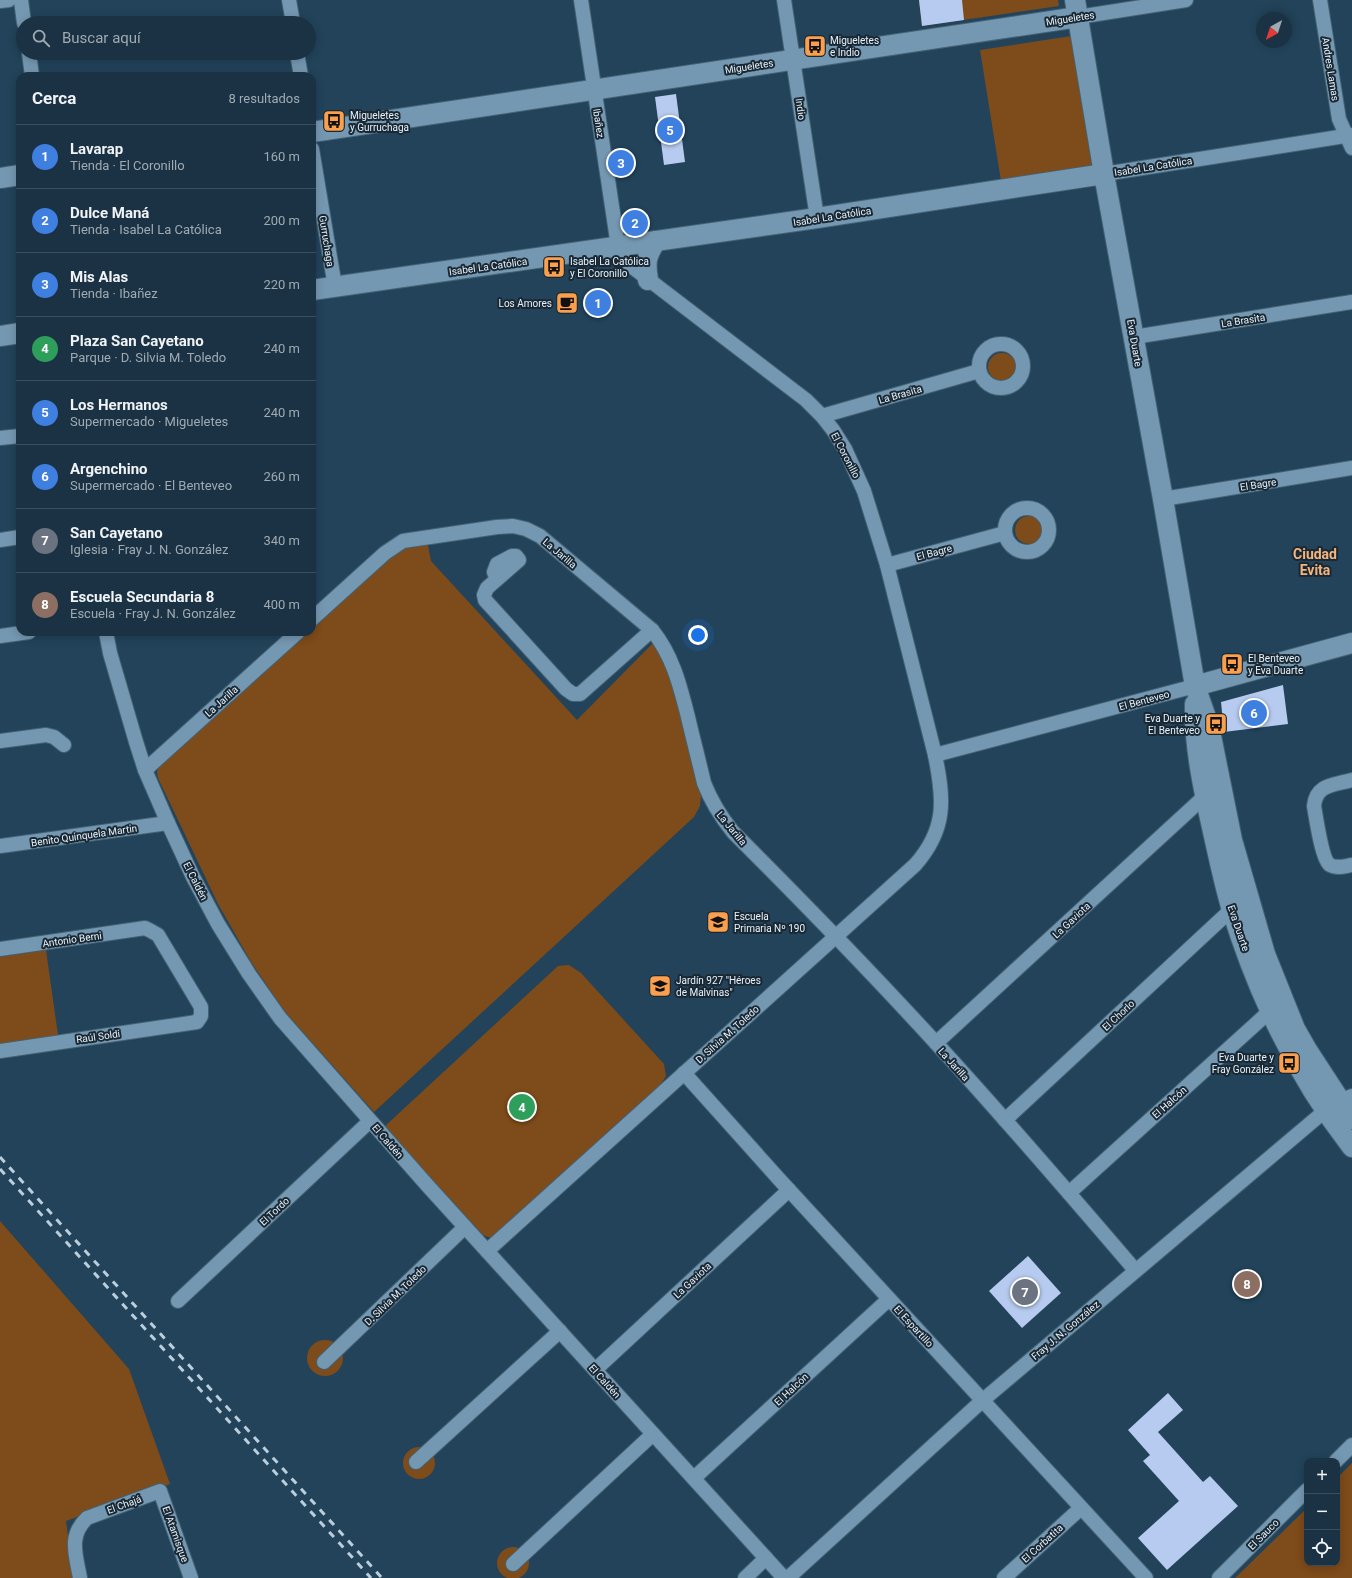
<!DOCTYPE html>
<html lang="es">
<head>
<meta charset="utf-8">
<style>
  :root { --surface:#1a3244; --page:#233a4b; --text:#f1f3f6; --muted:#9faab2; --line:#384d5d; --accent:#f99f4d }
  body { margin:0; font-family:Roboto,sans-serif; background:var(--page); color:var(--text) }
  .controls { position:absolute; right:12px; bottom:12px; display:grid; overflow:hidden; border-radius:8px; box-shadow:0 2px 10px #0003 }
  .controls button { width:36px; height:36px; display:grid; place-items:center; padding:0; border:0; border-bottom:1px solid var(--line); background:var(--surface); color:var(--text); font:20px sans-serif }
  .compass { position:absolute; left:1256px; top:12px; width:36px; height:36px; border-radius:50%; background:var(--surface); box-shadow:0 2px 10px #0003; rotate:219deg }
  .you { position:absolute; left:698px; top:635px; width:14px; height:14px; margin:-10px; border:3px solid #fff; border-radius:50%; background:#1a73e8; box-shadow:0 0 0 6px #1a73e833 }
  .badge { display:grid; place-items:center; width:26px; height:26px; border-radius:50%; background:var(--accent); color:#fff; font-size:13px; font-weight:700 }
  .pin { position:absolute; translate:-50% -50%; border:2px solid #fff; box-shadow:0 1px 4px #0006 }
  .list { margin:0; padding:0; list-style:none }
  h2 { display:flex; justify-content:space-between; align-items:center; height:52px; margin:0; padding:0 16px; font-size:17px }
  h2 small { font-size:13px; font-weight:400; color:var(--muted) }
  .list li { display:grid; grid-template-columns:26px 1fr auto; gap:12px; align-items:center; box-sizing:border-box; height:64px; padding:0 16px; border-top:1px solid var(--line) }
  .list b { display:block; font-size:15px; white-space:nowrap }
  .list p { margin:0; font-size:13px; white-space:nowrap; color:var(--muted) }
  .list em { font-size:13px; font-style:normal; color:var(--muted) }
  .icon { flex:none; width:22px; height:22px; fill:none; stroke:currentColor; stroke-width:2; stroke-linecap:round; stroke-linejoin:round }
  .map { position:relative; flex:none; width:1352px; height:1578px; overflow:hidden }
  .search { position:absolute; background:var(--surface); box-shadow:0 2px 10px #0003; left:16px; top:16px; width:300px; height:44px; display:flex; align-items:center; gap:10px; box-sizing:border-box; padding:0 14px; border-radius:22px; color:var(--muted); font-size:15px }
  .panel { position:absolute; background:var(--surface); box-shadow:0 2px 10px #0003; left:16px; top:72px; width:300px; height:564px; border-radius:12px }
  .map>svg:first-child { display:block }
  .green { fill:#7e4b1a }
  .building { fill:#b6cbef }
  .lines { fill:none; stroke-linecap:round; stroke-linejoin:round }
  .street-casing { stroke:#446274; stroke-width:16 }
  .secondary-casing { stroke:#446274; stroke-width:22 }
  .street { stroke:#7598b2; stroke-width:14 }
  .secondary { stroke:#7598b2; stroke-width:20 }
  .rail { stroke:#bbcedc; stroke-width:3; stroke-dasharray:7 7; stroke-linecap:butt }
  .labels { text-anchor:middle; stroke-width:4; stroke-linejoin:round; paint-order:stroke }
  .street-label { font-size:10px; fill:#e4f3fe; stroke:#1a2833 }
  .poi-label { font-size:10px; fill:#e4f3fe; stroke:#1a2833; text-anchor:start }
  .district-label { font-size:14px; font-weight:bold; fill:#f3b47f; stroke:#1a2833 }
</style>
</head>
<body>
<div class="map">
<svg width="1352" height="1578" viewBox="0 0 1352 1578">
  <rect width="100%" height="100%" fill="#22435a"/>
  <!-- green -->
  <g class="green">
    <path d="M919 0H1058L1059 6 922 26Z"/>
    <path d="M1071 36 1092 167 1001 181 980 50Z"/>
    <circle cx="1002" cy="367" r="14"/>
    <circle cx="1029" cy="530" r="14"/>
    <path d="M427 541 431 561 577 720 653 643 661 650 670 673 701 795 700 806 694 817 374 1112 285 1012 251 962 218 904 158 778 157 772 159 766 307 632H312V628L394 553 418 542Z"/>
    <path d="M46 950 58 1035 0 1044V957Z"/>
    <path d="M569 965 581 973 664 1064 666 1076 659 1087 491 1238 483 1235 384 1127 558 966Z"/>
    <path d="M0 1221 129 1369 170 1484 66 1521 74 1578H0Z"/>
    <circle cx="325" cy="1358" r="18"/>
    <circle cx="419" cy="1463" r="16"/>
    <path d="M1352 1463V1578H1235L1307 1508V1563H1337V1478Z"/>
    <circle cx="513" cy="1563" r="16"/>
  </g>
  <!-- building -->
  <g class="building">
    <path d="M919 0H962L964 20 922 26Z"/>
    <path d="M676 94 685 162 664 165 655 97Z"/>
    <path d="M1283 685 1288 724 1224 732 1221 702Z"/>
    <path d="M1028 1256 1061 1293 1022 1328 989 1291Z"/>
    <path d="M1168 1393 1183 1410 1158 1432 1203 1482 1210 1476 1238 1506 1167 1570 1138 1538 1179 1501 1143 1461 1150 1455 1128 1430Z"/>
  </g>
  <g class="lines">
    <!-- street casing -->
    <g class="street-casing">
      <g id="street">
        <path d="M21 0 24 23"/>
        <path d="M289 0 293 23"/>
        <path d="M784 0 817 218"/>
        <path d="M1320 0 1339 119 1352 148"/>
        <path d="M0 1 9 0"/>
        <path d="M1078 17 1186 0"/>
        <path d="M29 53 32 76"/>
        <path d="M297 53 301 76"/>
        <path d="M312 149 335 287"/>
        <path d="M1104 174 1352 135"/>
        <path d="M1134 337 1352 302"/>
        <circle cx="1001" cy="366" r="22"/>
        <path d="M822 416 979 371"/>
        <path d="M0 438 20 436"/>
        <path d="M1163 499 1352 468"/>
        <circle cx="1027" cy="530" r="22"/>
        <path d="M0 540 20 537"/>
        <path d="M887 565 1005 533"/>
        <path d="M497 579 494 572 497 564 512 556H516L519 560 487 588 484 595 485 600 566 689 573 694H580L652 630"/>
        <path d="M312 619 385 553 403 541 497 527 513 526 526 529 540 536 652 630C673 656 680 686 688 717 693 739 699 761 704 783 711 801 721 817 733 832 802 901 870 971 936 1043 1004 1117 1070 1194 1135 1270"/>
        <path d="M106 632 110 653 136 742 145 770 168 823 193 877 218 924 249 974 280 1018 427 1185 784 1578"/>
        <path d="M0 636 29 632"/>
        <path d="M0 741 46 735 54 737 64 745"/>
        <path d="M935 755 1195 686"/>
        <path d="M145 770 298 632"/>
        <path d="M1352 780C1334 785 1316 784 1314 806 1316 817 1322 860 1330 865 1337 869 1345 866 1352 865"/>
        <path d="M0 846 168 823"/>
        <path d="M0 949 145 928 151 931 158 935 201 1007V1016L197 1022 0 1051"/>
        <path d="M936 1043 1205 796"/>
        <path d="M684 1073 778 1178 1146 1578"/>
        <path d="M1005 1120 1232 909"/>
        <path d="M1069 1193 1270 1011"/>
        <path d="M487 1251 915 865C947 829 944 799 935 755L887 565 864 491 845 449 833 430 822 416 806 400 631 266 619 253 581 0"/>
        <path d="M178 1301 370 1121"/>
        <path d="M324 1362 465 1227"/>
        <path d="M595 1370 789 1190"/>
        <path d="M1336 1461 1352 1445"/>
        <path d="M416 1462 560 1331"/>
        <path d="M694 1478 889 1299"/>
        <path d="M513 1564 653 1434"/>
        <path d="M80 1578C76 1555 68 1536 87 1518L160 1491 191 1578"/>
        <path d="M745 1578 766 1558"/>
        <path d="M788 1578 983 1400 1326 1110 1340 1101 1352 1096"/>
        <path d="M1004 1578 1081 1508"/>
        <path d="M1219 1578 1307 1490"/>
      </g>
    </g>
    <!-- secondary casing -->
    <g class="secondary-casing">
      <g id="secondary">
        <path d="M1075 0 1104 174 1163 499 1195 686 1209 726 1232 840 1265 954 1295 1029 1307 1050 1352 1119"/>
        <path d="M312 132 1078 17"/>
        <path d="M0 178 20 175"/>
        <path d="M648 280C645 262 646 256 656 241"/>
        <path d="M312 290 817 218 1104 174"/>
        <path d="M0 336 20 333"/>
        <path d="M1195 686 1352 643"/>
        <path d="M1195 704C1194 745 1203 787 1212 827 1218 854 1224 883 1232 910 1258 994 1298 1077 1352 1147"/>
      </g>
    </g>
    <!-- street -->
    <use href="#street" class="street"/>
    <!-- secondary -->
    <use href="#secondary" class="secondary"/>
    <!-- rail -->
    <g class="rail">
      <path d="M0 1157 382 1578"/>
      <path d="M0 1169 371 1578"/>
    </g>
  </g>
  <!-- icons -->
  <defs>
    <g id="bus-square" transform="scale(1.15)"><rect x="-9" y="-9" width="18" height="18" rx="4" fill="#f99f4d" stroke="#1a2833"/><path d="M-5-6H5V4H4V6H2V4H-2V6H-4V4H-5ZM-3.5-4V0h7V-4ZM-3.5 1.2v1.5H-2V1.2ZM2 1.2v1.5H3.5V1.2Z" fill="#111"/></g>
    <g id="cafe-square" transform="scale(1.15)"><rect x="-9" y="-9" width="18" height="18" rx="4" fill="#f99f4d" stroke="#1a2833"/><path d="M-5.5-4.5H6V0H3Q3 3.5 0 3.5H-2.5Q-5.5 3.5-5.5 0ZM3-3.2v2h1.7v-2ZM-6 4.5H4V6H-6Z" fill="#111"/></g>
    <g id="school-square" transform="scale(1.15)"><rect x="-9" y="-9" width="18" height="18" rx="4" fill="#f99f4d" stroke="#1a2833"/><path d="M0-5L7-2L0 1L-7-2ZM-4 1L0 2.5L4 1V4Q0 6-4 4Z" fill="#111"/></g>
  </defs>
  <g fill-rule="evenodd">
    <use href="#bus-square" x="815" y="46"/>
    <use href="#bus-square" x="334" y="121"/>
    <use href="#bus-square" x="554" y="267"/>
    <use href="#cafe-square" x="567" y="303"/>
    <use href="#bus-square" x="1232" y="664"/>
    <use href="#bus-square" x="1216" y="724"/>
    <use href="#school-square" x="718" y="922"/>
    <use href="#school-square" x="660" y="986"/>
    <use href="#bus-square" x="1289" y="1063"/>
  </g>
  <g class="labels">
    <!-- street labels -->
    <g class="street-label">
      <text transform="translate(1070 18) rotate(-9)" y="4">Migueletes</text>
      <text transform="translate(749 66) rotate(-9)" y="4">Migueletes</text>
      <text transform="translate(1331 69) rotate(81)" y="4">Andres Lamas</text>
      <text transform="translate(801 109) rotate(82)" y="4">Indio</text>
      <text transform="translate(599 123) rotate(82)" y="4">Ibañez</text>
      <text transform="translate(1153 166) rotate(-9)" y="4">Isabel La Católica</text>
      <text transform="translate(832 216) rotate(-9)" y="4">Isabel La Católica</text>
      <text transform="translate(327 241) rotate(81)" y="4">Gurruchaga</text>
      <text transform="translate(488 266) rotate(-8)" y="4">Isabel La Católica</text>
      <text transform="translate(1243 320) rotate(-9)" y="4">La Brasita</text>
      <text transform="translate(1135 343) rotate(80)" y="4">Eva Duarte</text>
      <text transform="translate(900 394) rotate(-16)" y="4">La Brasita</text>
      <text transform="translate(846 455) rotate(62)" y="4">El Coronillo</text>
      <text transform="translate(1258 484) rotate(-9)" y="4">El Bagre</text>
      <text transform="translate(934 552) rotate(-15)" y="4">El Bagre</text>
      <text transform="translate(560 553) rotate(40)" y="4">La Jarilla</text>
      <text transform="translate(1144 700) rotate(-15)" y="4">El Benteveo</text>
      <text transform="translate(221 701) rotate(-42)" y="4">La Jarilla</text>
      <text transform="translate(732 828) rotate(50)" y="4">La Jarilla</text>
      <text transform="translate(84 835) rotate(-8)" y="4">Benito Quinquela Martin</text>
      <text transform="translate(196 881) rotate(63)" y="4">El Caldén</text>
      <text transform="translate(1071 920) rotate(-43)" y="4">La Gaviota</text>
      <text transform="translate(1239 928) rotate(71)" y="4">Eva Duarte</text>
      <text transform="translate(72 939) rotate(-8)" y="4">Antonio Berni</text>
      <text transform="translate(1118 1015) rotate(-43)" y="4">El Chorlo</text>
      <text transform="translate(727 1034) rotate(-42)" y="4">D. Silvia M. Toledo</text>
      <text transform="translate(98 1036) rotate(-8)" y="4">Raúl Soldi</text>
      <text transform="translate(954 1064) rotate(48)" y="4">La Jarilla</text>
      <text transform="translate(1169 1102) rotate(-42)" y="4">El Halcón</text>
      <text transform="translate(388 1141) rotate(49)" y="4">El Caldén</text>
      <text transform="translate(274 1211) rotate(-43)" y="4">El Tordo</text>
      <text transform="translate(692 1280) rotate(-43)" y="4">La Gaviota</text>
      <text transform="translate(395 1295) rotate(-44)" y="4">D. Silvia M. Toledo</text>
      <text transform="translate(914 1326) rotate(47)" y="4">El Espartillo</text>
      <text transform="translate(1065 1330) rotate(-40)" y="4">Fray J. N. González</text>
      <text transform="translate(605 1381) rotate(48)" y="4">El Caldén</text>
      <text transform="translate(791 1389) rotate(-43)" y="4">El Halcón</text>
      <text transform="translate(124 1504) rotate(-20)" y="4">El Chajá</text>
      <text transform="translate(176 1534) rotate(70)" y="4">El Atamisque</text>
      <text transform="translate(1263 1534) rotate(-45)" y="4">El Sauco</text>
      <text transform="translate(1042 1543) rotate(-42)" y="4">El Corbatita</text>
    </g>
    <!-- poi labels -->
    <g class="poi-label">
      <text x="830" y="44">Migueletes<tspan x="830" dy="12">e Indio</tspan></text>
      <text x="350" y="119">Migueletes<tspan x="350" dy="12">y Gurruchaga</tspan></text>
      <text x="570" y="265">Isabel La Católica<tspan x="570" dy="12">y El Coronillo</tspan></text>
      <text x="552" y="307" text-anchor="end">Los Amores</text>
      <text x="1248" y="662">El Benteveo<tspan x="1248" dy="12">y Eva Duarte</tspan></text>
      <text x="1200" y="722" text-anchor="end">Eva Duarte y<tspan x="1200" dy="12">El Benteveo</tspan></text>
      <text x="734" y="920">Escuela<tspan x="734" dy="12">Primaria Nº 190</tspan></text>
      <text x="676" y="984">Jardín 927 "Héroes<tspan x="676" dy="12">de Malvinas"</tspan></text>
      <text x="1274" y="1061" text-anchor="end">Eva Duarte y<tspan x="1274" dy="12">Fray González</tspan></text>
    </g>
    <!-- district labels -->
    <g class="district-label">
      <text x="1315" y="559">Ciudad<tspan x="1315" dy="16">Evita</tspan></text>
    </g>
  </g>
</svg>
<div class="controls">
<button>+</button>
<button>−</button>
<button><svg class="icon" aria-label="locate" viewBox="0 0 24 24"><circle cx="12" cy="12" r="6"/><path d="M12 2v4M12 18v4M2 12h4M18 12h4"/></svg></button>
</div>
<svg class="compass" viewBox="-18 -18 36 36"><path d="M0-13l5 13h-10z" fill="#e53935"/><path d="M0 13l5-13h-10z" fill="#9faab2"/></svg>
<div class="you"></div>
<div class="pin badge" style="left:598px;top:303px;background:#3f7fe0">1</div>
<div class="pin badge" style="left:635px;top:223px;background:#3f7fe0">2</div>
<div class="pin badge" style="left:621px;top:163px;background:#3f7fe0">3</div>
<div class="pin badge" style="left:522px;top:1107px;background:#2e9e5b">4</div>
<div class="pin badge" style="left:670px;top:130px;background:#3f7fe0">5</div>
<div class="pin badge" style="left:1254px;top:713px;background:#3f7fe0">6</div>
<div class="pin badge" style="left:1025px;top:1292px;background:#6b7280">7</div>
<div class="pin badge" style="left:1247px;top:1284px;background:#8d6e63">8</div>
<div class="search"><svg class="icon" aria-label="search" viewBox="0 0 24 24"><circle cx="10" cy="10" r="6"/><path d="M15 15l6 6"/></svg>Buscar aquí</div>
<section class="panel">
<h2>Cerca<small>8 resultados</small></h2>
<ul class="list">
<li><span class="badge" style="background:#3f7fe0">1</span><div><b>Lavarap</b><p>Tienda · El Coronillo</p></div><em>160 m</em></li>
<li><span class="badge" style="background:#3f7fe0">2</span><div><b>Dulce Maná</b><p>Tienda · Isabel La Católica</p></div><em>200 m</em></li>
<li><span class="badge" style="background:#3f7fe0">3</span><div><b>Mis Alas</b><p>Tienda · Ibañez</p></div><em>220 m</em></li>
<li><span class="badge" style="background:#2e9e5b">4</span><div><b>Plaza San Cayetano</b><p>Parque · D. Silvia M. Toledo</p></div><em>240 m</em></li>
<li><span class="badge" style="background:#3f7fe0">5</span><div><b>Los Hermanos</b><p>Supermercado · Migueletes</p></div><em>240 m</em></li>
<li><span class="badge" style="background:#3f7fe0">6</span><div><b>Argenchino</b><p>Supermercado · El Benteveo</p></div><em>260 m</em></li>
<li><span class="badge" style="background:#6b7280">7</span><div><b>San Cayetano</b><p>Iglesia · Fray J. N. González</p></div><em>340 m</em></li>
<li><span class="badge" style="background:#8d6e63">8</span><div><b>Escuela Secundaria 8</b><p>Escuela · Fray J. N. González</p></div><em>400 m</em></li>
</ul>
</section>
</div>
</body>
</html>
